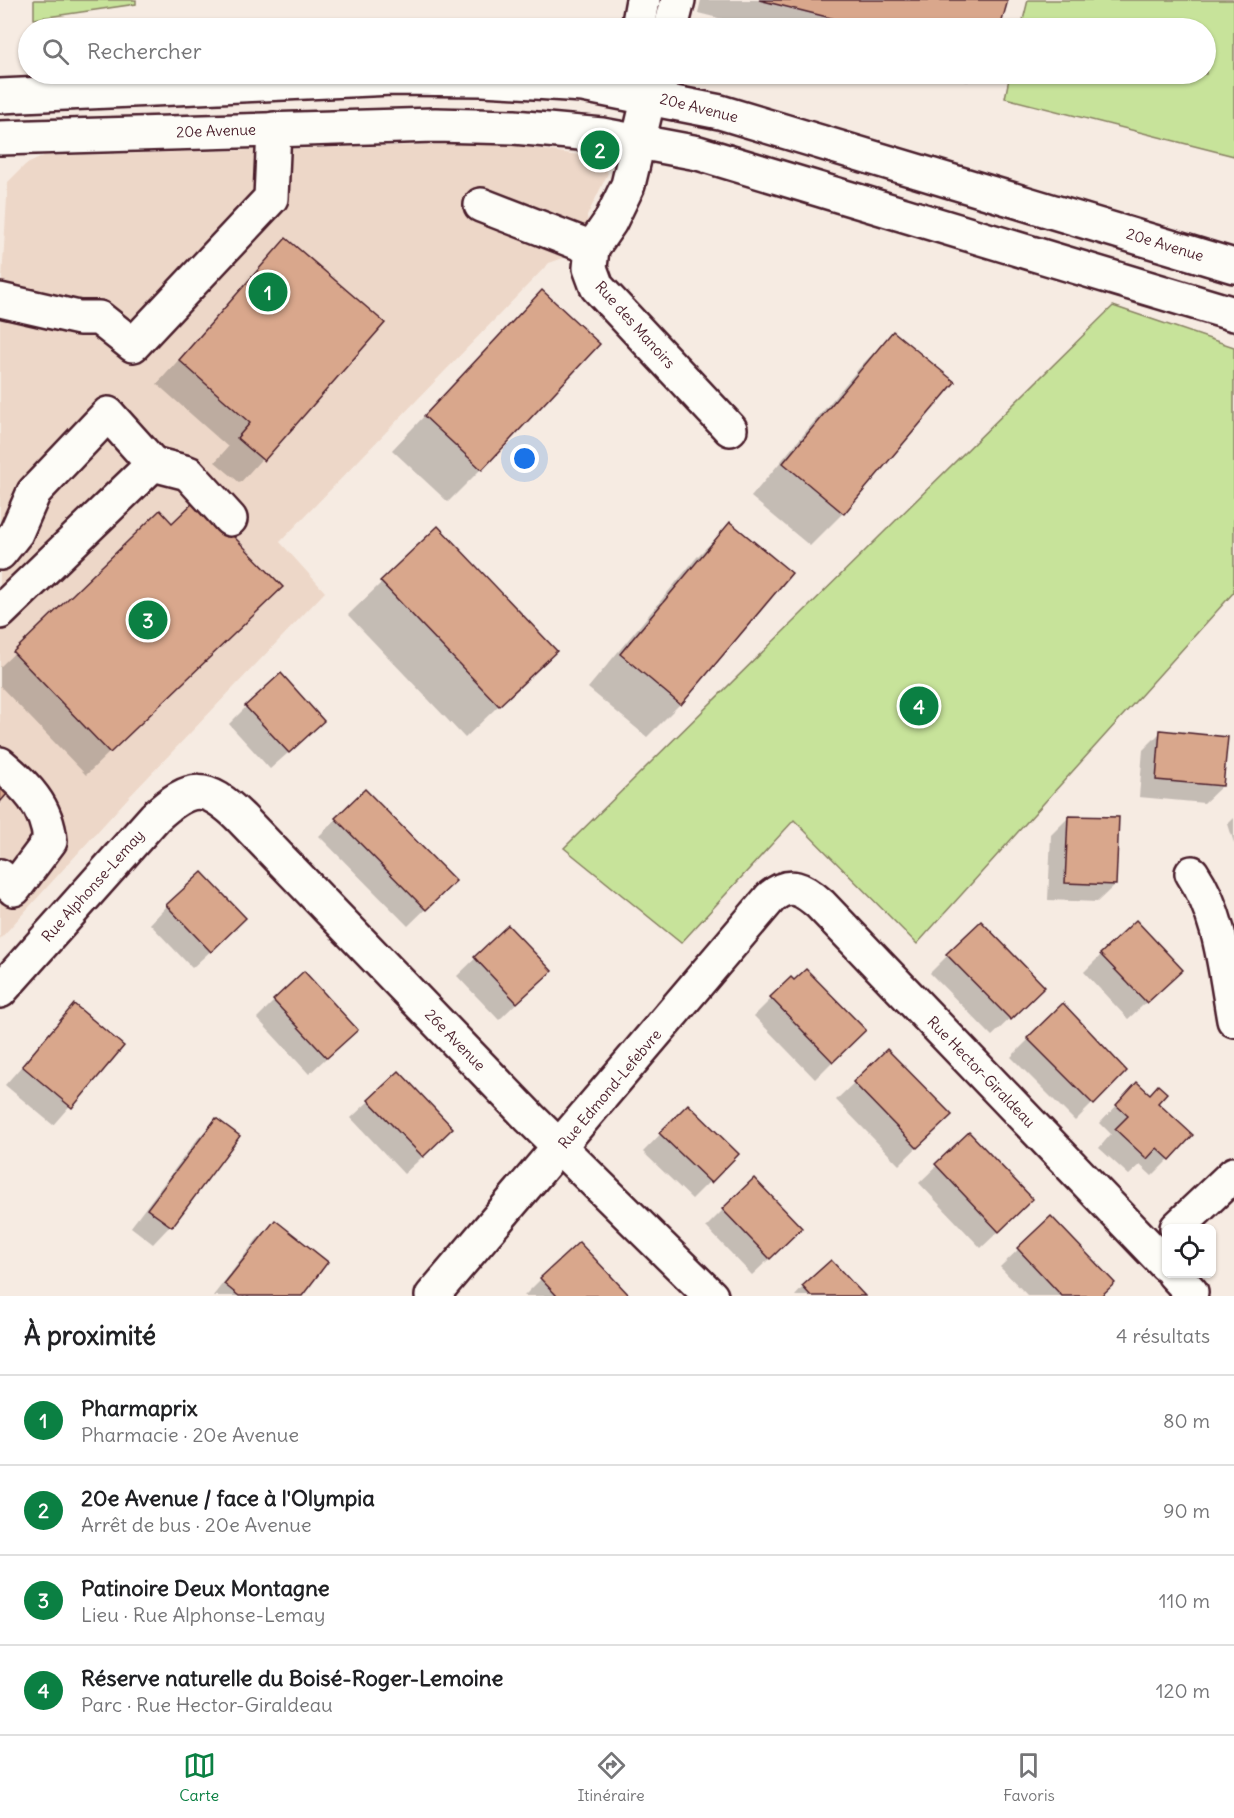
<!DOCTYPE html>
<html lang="fr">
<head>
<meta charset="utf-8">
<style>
  :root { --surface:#fff; --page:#f6f6f6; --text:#202124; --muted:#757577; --line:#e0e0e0; --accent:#0b8043 }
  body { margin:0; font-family:Delius,sans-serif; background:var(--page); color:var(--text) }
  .controls { position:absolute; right:18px; bottom:18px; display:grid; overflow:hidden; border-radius:9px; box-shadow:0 2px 4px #0004 }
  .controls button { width:54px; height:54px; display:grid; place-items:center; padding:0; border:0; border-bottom:2px solid var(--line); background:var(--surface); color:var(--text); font:30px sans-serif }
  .you { position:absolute; left:525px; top:459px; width:21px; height:21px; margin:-15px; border:4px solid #fff; border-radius:50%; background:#1a73e8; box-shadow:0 0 0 9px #1a73e833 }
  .badge { display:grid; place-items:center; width:39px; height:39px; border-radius:50%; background:var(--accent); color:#fff; font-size:20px; font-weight:700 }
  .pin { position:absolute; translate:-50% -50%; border:3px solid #fff; box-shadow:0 2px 6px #0006 }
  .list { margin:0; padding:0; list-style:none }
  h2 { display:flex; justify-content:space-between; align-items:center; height:78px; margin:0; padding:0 24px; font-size:26px }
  h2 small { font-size:20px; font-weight:400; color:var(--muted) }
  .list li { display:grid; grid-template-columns:39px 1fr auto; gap:18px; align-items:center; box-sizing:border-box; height:90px; padding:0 24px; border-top:2px solid var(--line) }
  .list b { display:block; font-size:22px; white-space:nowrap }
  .list p { margin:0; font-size:20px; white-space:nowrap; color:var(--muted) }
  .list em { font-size:20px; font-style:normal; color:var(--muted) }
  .icon { flex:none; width:33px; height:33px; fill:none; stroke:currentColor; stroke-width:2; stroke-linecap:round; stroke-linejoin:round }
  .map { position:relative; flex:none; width:1234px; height:1296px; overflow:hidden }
  .search { position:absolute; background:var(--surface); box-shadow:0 2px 4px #0004; left:18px; right:18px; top:18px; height:66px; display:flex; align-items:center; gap:15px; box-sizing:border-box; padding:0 21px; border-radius:33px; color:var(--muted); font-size:22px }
  .sheet { height:438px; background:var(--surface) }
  nav { display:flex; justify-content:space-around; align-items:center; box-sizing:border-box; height:84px; border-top:2px solid var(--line); background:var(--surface); font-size:16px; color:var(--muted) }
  nav a { display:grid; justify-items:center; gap:3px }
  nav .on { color:var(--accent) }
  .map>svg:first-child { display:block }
  .built { fill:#edd7c8 }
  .green { fill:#c7e39a; stroke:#888162; stroke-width:1.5 }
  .shadow { fill:#0003 }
  .building { fill:#d9a78c; stroke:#4a1f2b; stroke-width:1.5 }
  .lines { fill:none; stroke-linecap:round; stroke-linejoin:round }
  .minor-casing { stroke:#4a1f2b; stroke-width:38 }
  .minor { stroke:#fdfcf7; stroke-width:33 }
  .labels { text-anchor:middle; stroke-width:4.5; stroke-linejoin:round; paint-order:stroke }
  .street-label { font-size:15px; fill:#4a1f2b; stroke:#fdfcf7 }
</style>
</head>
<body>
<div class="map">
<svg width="1234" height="1296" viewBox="0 0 1234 1296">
  <rect width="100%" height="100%" fill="#f6ebe2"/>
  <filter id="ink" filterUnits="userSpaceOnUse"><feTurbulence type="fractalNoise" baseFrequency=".0167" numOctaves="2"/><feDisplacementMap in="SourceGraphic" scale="12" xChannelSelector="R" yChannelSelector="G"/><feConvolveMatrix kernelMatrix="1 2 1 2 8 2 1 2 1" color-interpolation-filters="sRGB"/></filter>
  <g filter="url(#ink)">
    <!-- built -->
    <path class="built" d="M497 143 599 158 608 173 587 216 592 248 549 263 280 542 325 592 128 798 0 939V311L8 182 25 165 44 156Z"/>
    <!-- green -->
    <g class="green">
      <path d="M34 0H136V4L34 19Z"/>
      <path d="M1028 0H1234V156L1005 98 1010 74H1206V28H1021Z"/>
      <path d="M1113 306 1234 347V592L917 944 794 820 681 943 564 848Z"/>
    </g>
    <!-- shadow -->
    <g class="shadow">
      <path d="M701 0H1006L999 28H758L698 13Z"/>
      <path d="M934 74H976L968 82Z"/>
      <path d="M286 240 383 324 240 483 215 462 228 447 157 384Z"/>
      <path d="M542 292 481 469 448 502 392 450Z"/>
      <path d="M893 333 952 383 843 513 810 546 751 497 860 367Z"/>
      <path d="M160 512 258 610 86 775 0 686V667Z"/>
      <path d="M730 524 680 704 647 737 588 688 697 557Z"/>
      <path d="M438 528 521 684 465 738 348 615Z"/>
      <path d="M246 707 305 738 270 769 229 724Z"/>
      <path d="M1161 732 1222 786 1204 803 1139 797 1143 750Z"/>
      <path d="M365 791 454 881 408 926 319 836Z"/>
      <path d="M1069 817 1115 885 1097 902 1048 900 1051 835Z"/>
      <path d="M1234 818V843L1228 824Z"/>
      <path d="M167 906 227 936 192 968 150 924Z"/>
      <path d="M980 923 1043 987 992 1036 930 973Z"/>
      <path d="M508 927 532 988 499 1020 457 976Z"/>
      <path d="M1101 955 1163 987 1128 1019 1084 972Z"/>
      <path d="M791 979 864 1030 815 1079 754 1016Z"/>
      <path d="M274 1001 338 1047 309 1074 257 1018Z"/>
      <path d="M1063 1005 1125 1071 1075 1121 1011 1057Z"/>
      <path d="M75 1006 122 1046 53 1125 5 1085Z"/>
      <path d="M887 1051 950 1115 899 1165 836 1100Z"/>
      <path d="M369 1101 434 1146 404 1174 351 1118Z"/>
      <path d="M1120 1102 1156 1103 1169 1159 1152 1176 1140 1165 1129 1175 1099 1148 1111 1134 1100 1123Z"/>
      <path d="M688 1106 737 1154 692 1199 643 1152Z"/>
      <path d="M217 1120 238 1136 170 1226 153 1244 131 1227 199 1137Z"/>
      <path d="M969 1135 1014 1217 981 1248 919 1183Z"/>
      <path d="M723 1210 783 1246 752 1275 706 1227Z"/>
      <path d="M1051 1218 1100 1296H1028L1000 1267Z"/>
      <path d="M275 1222 300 1296H213L257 1239Z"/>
      <path d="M831 1262 863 1296H795L803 1287Z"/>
      <path d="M541 1279 626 1296H524Z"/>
    </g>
    <!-- building -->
    <g class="building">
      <path d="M759 0H1008L1000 28H871Z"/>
      <path d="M286 238 385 323 264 461 237 438 250 423 179 360Z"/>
      <path d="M542 290 600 344 482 470 424 416Z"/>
      <path d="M893 331 955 382 844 514 783 463Z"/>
      <path d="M197 499 283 587 110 753 13 652 160 510 172 523Z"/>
      <path d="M730 522 792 573 681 705 620 654Z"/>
      <path d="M438 526 557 651 499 706 380 581Z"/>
      <path d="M281 673 324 721 289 753 245 706Z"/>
      <path d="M1160 730 1228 737 1223 786 1156 780Z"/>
      <path d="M0 773 14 786 0 802Z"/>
      <path d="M365 789 456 881 426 910 335 818Z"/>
      <path d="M1068 816 1119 817 1116 885 1065 883Z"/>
      <path d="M202 872 246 918 211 952 166 905Z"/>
      <path d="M1136 920 1183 970 1147 1003 1100 954Z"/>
      <path d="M981 921 1045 987 1011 1020 946 954Z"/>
      <path d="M508 925 552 971 517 1003 474 957Z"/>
      <path d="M806 969 866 1030 833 1062 770 997 791 977 794 980Z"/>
      <path d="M304 971 358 1030 327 1058 273 1000Z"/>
      <path d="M1063 1003 1127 1071 1094 1105 1027 1038Z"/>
      <path d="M74 1004 124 1046 72 1108 22 1066Z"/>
      <path d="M887 1049 952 1115 917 1148 853 1082Z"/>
      <path d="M399 1071 453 1128 423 1157 368 1100Z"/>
      <path d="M1137 1082 1150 1094 1158 1085 1167 1093 1158 1103 1193 1135 1170 1160 1157 1148 1147 1159 1115 1129 1128 1116 1116 1105Z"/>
      <path d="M688 1104 739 1154 711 1183 659 1133Z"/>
      <path d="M216 1118 240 1136 172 1227 147 1209Z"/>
      <path d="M969 1132 1033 1199 999 1232 935 1164Z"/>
      <path d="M754 1178 802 1228 770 1259 722 1209Z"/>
      <path d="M1051 1216 1115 1283 1101 1296H1062L1017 1248Z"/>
      <path d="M275 1220 328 1262 302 1296H239L224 1284Z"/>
      <path d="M579 1242 629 1295 628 1296H557L540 1278Z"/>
      <path d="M831 1260 865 1296H811L802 1286Z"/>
    </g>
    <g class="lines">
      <!-- minor casing -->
      <g class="minor-casing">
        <g id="minor">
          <path d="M638 28 643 0"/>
          <path d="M671 28 678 0"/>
          <path d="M658 74 649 96 628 185 610 222 592 248 590 268 597 287 730 429"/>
          <path d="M0 96 392 78 483 79 583 85 720 112 1234 266"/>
          <path d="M0 138 435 125 514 127 602 135 698 153 1234 314"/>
          <path d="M481 205 592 248"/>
          <path d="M0 300 79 318H99L133 345 271 198 274 129"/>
          <path d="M153 464 188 473 230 519"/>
          <path d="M0 553 16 533 34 492 108 414 153 464 0 612"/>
          <path d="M0 764C26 786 47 806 50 841L14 889 0 876"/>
          <path d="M1192 873C1221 916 1225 969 1234 1020"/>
          <path d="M0 991 155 817C191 784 206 784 241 818L530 1118 711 1296"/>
          <path d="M1177 1228 1234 1174"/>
          <path d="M1174 1274 1191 1292"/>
          <path d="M432 1296 771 897C790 881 803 889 820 904L1166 1265"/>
        </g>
      </g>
      <!-- minor -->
      <use href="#minor" class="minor"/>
    </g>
  </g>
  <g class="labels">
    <!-- street labels -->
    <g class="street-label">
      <text transform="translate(699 108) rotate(14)" y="5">20e Avenue</text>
      <text transform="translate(216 131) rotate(-2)" y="5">20e Avenue</text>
      <text transform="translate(1165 245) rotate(17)" y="5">20e Avenue</text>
      <text transform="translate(635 325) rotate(48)" y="5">Rue des Manoirs</text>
      <text transform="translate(93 886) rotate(-48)" y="5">Rue Alphonse-Lemay</text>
      <text transform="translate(455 1040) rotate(46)" y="5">26e Avenue</text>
      <text transform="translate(981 1072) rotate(46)" y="5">Rue Hector-Giraldeau</text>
      <text transform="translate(610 1089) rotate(-50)" y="5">Rue Edmond-Lefebvre</text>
    </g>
  </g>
</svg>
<div class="controls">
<button><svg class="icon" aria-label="locate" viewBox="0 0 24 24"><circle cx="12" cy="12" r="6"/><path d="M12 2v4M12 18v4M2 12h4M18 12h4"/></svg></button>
</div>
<div class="you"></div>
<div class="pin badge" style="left:268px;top:292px">1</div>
<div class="pin badge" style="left:600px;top:150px">2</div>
<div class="pin badge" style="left:148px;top:620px">3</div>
<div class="pin badge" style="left:919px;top:706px">4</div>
<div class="search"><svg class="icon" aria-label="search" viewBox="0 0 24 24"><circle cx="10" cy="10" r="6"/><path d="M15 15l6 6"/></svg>Rechercher</div>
</div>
<section class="sheet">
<h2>À proximité<small>4 résultats</small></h2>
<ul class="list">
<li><span class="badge">1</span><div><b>Pharmaprix</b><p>Pharmacie · 20e Avenue</p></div><em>80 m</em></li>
<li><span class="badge">2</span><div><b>20e Avenue / face à l'Olympia</b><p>Arrêt de bus · 20e Avenue</p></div><em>90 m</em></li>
<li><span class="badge">3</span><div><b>Patinoire Deux Montagne</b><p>Lieu · Rue Alphonse-Lemay</p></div><em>110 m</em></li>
<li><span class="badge">4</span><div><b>Réserve naturelle du Boisé-Roger-Lemoine</b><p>Parc · Rue Hector-Giraldeau</p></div><em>120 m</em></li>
</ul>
</section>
<nav>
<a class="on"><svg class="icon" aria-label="map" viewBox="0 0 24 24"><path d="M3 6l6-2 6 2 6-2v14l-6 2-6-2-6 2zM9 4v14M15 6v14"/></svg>Carte</a>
<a><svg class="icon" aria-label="directions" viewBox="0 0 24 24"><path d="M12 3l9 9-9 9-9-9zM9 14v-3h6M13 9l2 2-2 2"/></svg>Itinéraire</a>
<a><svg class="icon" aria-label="saved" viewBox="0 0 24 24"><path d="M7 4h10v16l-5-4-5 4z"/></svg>Favoris</a>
</nav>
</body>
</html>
